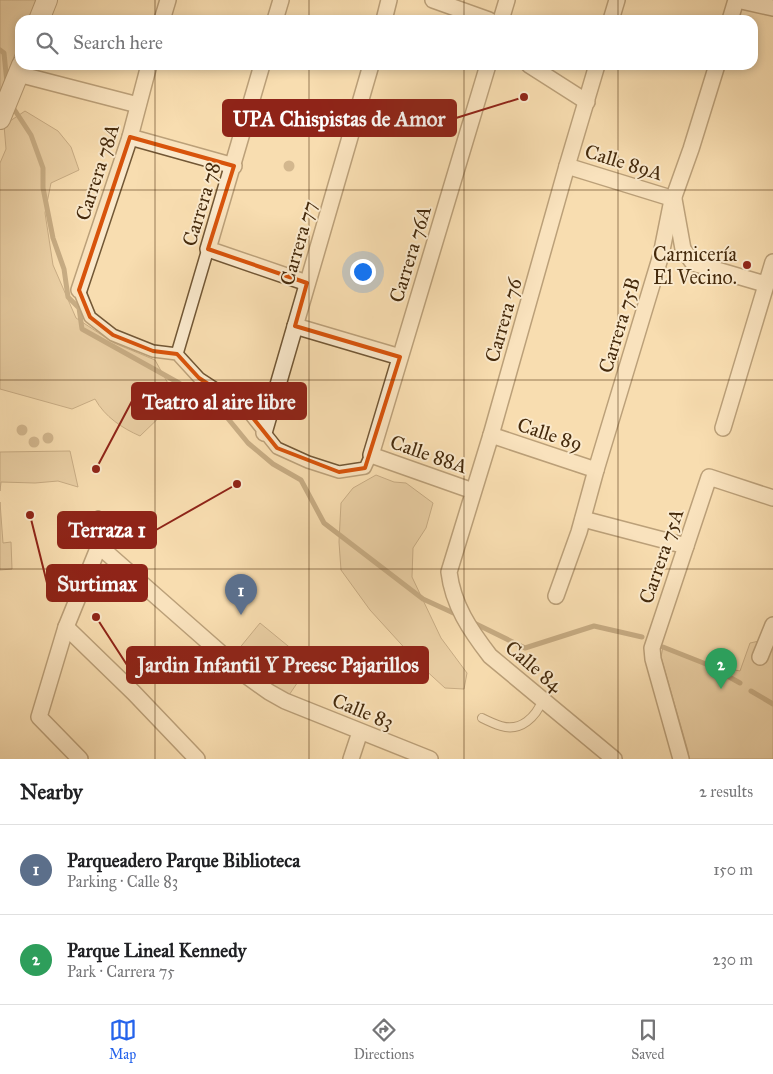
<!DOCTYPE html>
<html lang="en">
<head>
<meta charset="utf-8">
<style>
  :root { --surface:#fff; --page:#f6f6f6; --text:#202124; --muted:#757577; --line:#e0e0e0; --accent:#2563eb }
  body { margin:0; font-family:"IM FELL Great Primer",serif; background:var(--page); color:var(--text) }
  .you { position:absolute; left:362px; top:271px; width:18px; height:18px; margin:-12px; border:4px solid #fff; border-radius:50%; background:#1a73e8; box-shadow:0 0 0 8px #1a73e833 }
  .badge { display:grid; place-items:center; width:32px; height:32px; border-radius:50%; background:var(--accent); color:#fff; font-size:16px; font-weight:700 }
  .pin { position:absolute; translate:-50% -41px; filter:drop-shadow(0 1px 2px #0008) }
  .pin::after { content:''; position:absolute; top:26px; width:18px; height:15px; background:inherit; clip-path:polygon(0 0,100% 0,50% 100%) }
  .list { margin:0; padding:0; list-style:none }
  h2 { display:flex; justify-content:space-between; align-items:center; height:65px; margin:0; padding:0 20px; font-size:21px }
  h2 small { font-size:16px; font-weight:400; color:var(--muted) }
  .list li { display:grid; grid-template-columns:32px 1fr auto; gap:15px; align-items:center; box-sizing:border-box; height:90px; padding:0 20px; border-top:1px solid var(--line) }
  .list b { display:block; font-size:19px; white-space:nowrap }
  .list p { margin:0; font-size:16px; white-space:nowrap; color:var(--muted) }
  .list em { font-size:16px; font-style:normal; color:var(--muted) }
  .icon { flex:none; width:28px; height:28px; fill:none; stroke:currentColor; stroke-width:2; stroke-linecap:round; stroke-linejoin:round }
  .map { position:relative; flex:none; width:773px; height:759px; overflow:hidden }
  .search { position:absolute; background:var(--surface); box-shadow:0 2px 8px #0003; left:15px; right:15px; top:15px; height:55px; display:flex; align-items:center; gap:12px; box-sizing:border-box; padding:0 18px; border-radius:15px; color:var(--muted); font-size:19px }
  .sheet { height:245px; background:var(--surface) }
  nav { display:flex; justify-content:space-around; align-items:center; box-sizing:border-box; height:70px; border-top:1px solid var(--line); background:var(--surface); font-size:14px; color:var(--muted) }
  nav a { display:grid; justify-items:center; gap:2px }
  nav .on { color:var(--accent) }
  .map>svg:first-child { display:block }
  .green { fill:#dabf94; stroke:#907450 }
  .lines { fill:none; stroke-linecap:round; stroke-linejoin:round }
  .stream { stroke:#8c714d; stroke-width:5 }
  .service-casing { stroke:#725735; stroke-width:10 }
  .pedestrian-casing { stroke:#725735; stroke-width:14 }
  .minor-casing { stroke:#725735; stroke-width:18 }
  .tertiary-casing { stroke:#725735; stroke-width:22 }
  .service { stroke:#fae9cc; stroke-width:8 }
  .pedestrian { stroke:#fae9cc; stroke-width:11 }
  .minor { stroke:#fae9cc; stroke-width:15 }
  .tertiary { stroke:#fae9cc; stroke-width:20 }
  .tree { fill:#a68b65 }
  .marked { fill:none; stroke:#d8540c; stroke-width:4; stroke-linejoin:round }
  .grid { fill:none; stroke:#452a0c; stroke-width:1; stroke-opacity:0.55 }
  .poi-dot { fill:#8f2418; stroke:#fae9cc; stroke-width:2 }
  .labels { text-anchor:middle; stroke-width:4; stroke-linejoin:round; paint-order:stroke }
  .street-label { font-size:20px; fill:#452a0c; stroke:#fae9cc }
  .poi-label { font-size:20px; fill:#452a0c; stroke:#fae9cc; text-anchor:end }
  .leader { fill:none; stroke:#8f2418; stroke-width:2 }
  .callout-dot { fill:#8f2418; stroke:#fae9cc; stroke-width:2 }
  .callout { fill:#8f2418; stroke:#8f2418; stroke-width:2 }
  .callout-label { font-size:21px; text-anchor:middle; font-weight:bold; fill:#fff }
</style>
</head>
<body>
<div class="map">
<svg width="773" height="759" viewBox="0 0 773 759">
  <rect width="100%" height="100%" fill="#f8ddb0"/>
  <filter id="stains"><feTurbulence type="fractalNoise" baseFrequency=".004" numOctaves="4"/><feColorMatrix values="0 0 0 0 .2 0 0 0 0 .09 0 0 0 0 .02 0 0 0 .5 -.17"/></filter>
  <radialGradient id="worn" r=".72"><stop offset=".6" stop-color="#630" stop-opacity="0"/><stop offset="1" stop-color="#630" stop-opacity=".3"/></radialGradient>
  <!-- green -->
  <g class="green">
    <path d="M0 0H37L29 20H20V42L0 92Z"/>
    <path d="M25 111 58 131 71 147 79 170 51 183 45 213 53 265 76 318 114 343 155 360 170 387 168 409 140 436C122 428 105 417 95 399L72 409 0 389V163L6 149 4 125Z"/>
    <path d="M70 451 78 487 58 481 35 483 1 482 0 491V452Z"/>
    <path d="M376 475 394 482 406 483 433 503 426 528 413 548 412 577 441 638 467 673 464 689 445 688 421 666 370 610 341 570 339 542 341 503 353 488Z"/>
    <path d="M0 502 3 543 11 542 12 569 0 570Z"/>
    <path d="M260 623 310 664 285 701 233 656Z"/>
    <path d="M773 638V759H689L688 751 661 657 663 647 706 664 740 671 750 643Z"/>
  </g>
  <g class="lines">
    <!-- stream -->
    <g class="stream">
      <path d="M0 50 4 53 7 83"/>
      <path d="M12 106 31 135 43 168V188L53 238 64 269 68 297 79 308 82 329 179 383 225 415 248 443 273 464 301 480 324 523 423 599 460 616"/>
      <path d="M472 622 525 648 594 626 642 637"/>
      <path d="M663 647 706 664 740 683"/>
      <path d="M751 691 773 704"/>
    </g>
    <!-- service casing -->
    <g class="service-casing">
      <g id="service">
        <path d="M98 515 99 546"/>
        <path d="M482 718C488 721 494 724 501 726 521 732 536 717 543 699"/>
      </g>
    </g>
    <!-- pedestrian casing -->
    <g class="pedestrian-casing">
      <g id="pedestrian">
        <path d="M79 290 90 317 113 335 153 351 177 354 199 378 245 408 277 448 308 462 339 472 365 468 371 455"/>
        <path d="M177 354 208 249"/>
      </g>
    </g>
    <!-- minor casing -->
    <g class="minor-casing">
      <g id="minor">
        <path d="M433 0 489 20"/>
        <path d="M737 0 773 8"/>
        <path d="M162 20 168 0"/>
        <path d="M275 20 281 0"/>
        <path d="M384 20 389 0"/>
        <path d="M501 20 507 0"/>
        <path d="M611 20 617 0"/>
        <path d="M730 20 736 0"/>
        <path d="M262 65 208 249 307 283"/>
        <path d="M529 65 587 102"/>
        <path d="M597 65 567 166 491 435 449 572C453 605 470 630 490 656L614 759"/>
        <path d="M18 74 138 105"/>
        <path d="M130 137 234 166"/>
        <path d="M567 166 674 199 683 249 693 263 758 282 766 283"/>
        <path d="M79 290 130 137 149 65"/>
        <path d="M295 326 400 357"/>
        <path d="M723 428 773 262"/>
        <path d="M264 433 371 65"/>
        <path d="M491 435 596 470"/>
        <path d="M473 491 371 455 488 65"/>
        <path d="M583 519 686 546"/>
        <path d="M556 596 579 532 596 470 661 255 671 205 691 149 717 65"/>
        <path d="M66 627 134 693 197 759"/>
        <path d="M760 657 773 625"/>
        <path d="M80 759 39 717 66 627 99 546 248 677 269 692 285 701 430 759"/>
        <path d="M351 759 360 732"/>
        <path d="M681 759 653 659 652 648 709 477 773 498"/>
      </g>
    </g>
    <!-- tertiary casing -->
    <g class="tertiary-casing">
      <g id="tertiary">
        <path d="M39 20 47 0"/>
        <path d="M0 119 22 65"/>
      </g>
    </g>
    <!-- service -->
    <use href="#service" class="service"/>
    <!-- pedestrian -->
    <use href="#pedestrian" class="pedestrian"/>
    <!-- minor -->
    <use href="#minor" class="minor"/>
    <!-- tertiary -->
    <use href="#tertiary" class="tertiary"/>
  </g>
  <!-- trees -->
  <g class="tree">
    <circle cx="289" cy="166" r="5.5"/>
    <circle cx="22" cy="430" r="5.5"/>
    <circle cx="48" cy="438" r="5.5"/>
    <circle cx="34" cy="442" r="5.5"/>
  </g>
  <!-- marked area -->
  <path d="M0 0H773V759H0ZM130 137 234 166 208 249 307 283 295 326 400 357 365 468 339 472 277 448 245 408 199 378 177 354 153 351 113 335 90 317 79 290Z" fill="#f8ddb0" fill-opacity=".55" fill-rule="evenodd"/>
  <path class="marked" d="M130 137 234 166 208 249 307 283 295 326 400 357 365 468 339 472 277 448 245 408 199 378 177 354 153 351 113 335 90 317 79 290Z"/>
  <!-- grid -->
  <path class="grid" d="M155 0V20M309 0V20M464 0V20M618 0V20M155 65V759M309 65V759M464 65V759M618 65V759M0 190H773M0 380H773M0 569H773"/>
  <!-- markers -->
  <circle class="poi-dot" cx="747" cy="265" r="5"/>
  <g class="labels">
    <!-- street labels -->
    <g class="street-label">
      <text transform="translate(624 162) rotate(17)" y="7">Calle 89A</text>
      <text transform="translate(97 172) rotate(-72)" y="7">Carrera 78A</text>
      <text transform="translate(201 204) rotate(-73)" y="7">Carrera 78</text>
      <text transform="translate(298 243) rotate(-74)" y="7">Carrera 77</text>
      <text transform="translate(410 254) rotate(-73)" y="7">Carrera 76A</text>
      <text transform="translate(503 320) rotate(-74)" y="7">Carrera 76</text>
      <text transform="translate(619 325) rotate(-73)" y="7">Carrera 75B</text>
      <text transform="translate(550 434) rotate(18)" y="7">Calle 89</text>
      <text transform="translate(429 454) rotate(19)" y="7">Calle 88A</text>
      <text transform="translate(661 556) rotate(-71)" y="7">Carrera 75A</text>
      <text transform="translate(534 666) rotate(40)" y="7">Calle 84</text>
      <text transform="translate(363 711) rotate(22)" y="7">Calle 83</text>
    </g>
    <!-- poi labels -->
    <g class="poi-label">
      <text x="737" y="261">Carnicería<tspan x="737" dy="23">El Vecino.</tspan></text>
    </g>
  </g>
  <!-- callouts -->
  <path class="leader" d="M524 97L456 118M96 469L132 401M237 484L156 530M30 515L47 583M96 617L127 665"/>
  <g class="callout-dot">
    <circle cx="524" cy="97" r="5"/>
    <circle cx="96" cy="469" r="5"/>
    <circle cx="237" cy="484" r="5"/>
    <circle cx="30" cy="515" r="5"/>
    <circle cx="96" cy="617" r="5"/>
  </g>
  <g class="callout">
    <rect x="223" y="100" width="233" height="36" rx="5"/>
    <rect x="132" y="383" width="174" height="36" rx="5"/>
    <rect x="58" y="512" width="98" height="36" rx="5"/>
    <rect x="47" y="565" width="100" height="36" rx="5"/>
    <rect x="127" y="647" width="301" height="36" rx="5"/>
  </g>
  <g class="callout-label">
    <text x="339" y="126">UPA Chispistas de Amor</text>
    <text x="219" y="409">Teatro al aire libre</text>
    <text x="107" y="537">Terraza 1</text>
    <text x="97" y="591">Surtimax</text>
    <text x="278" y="672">Jardin Infantil Y Preesc Pajarillos</text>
  </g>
  <rect width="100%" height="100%" filter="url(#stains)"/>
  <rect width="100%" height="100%" fill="url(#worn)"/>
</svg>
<div class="you"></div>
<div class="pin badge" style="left:241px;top:615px;background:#5c6f8a">1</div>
<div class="pin badge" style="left:721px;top:689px;background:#2e9e5b">2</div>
<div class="search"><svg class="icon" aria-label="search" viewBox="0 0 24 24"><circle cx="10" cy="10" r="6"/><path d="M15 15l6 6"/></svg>Search here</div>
</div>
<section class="sheet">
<h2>Nearby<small>2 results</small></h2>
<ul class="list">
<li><span class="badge" style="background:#5c6f8a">1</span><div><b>Parqueadero Parque Biblioteca</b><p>Parking · Calle 83</p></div><em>150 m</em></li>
<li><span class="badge" style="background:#2e9e5b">2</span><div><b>Parque Lineal Kennedy</b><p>Park · Carrera 75</p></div><em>230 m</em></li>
</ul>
</section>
<nav>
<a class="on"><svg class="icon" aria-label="map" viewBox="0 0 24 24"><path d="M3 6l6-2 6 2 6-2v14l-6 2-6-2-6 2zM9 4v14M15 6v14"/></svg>Map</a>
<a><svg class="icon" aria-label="directions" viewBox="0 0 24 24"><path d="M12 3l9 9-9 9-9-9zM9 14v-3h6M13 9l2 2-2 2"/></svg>Directions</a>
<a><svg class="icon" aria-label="saved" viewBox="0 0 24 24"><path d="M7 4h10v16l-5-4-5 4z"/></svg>Saved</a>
</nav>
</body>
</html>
